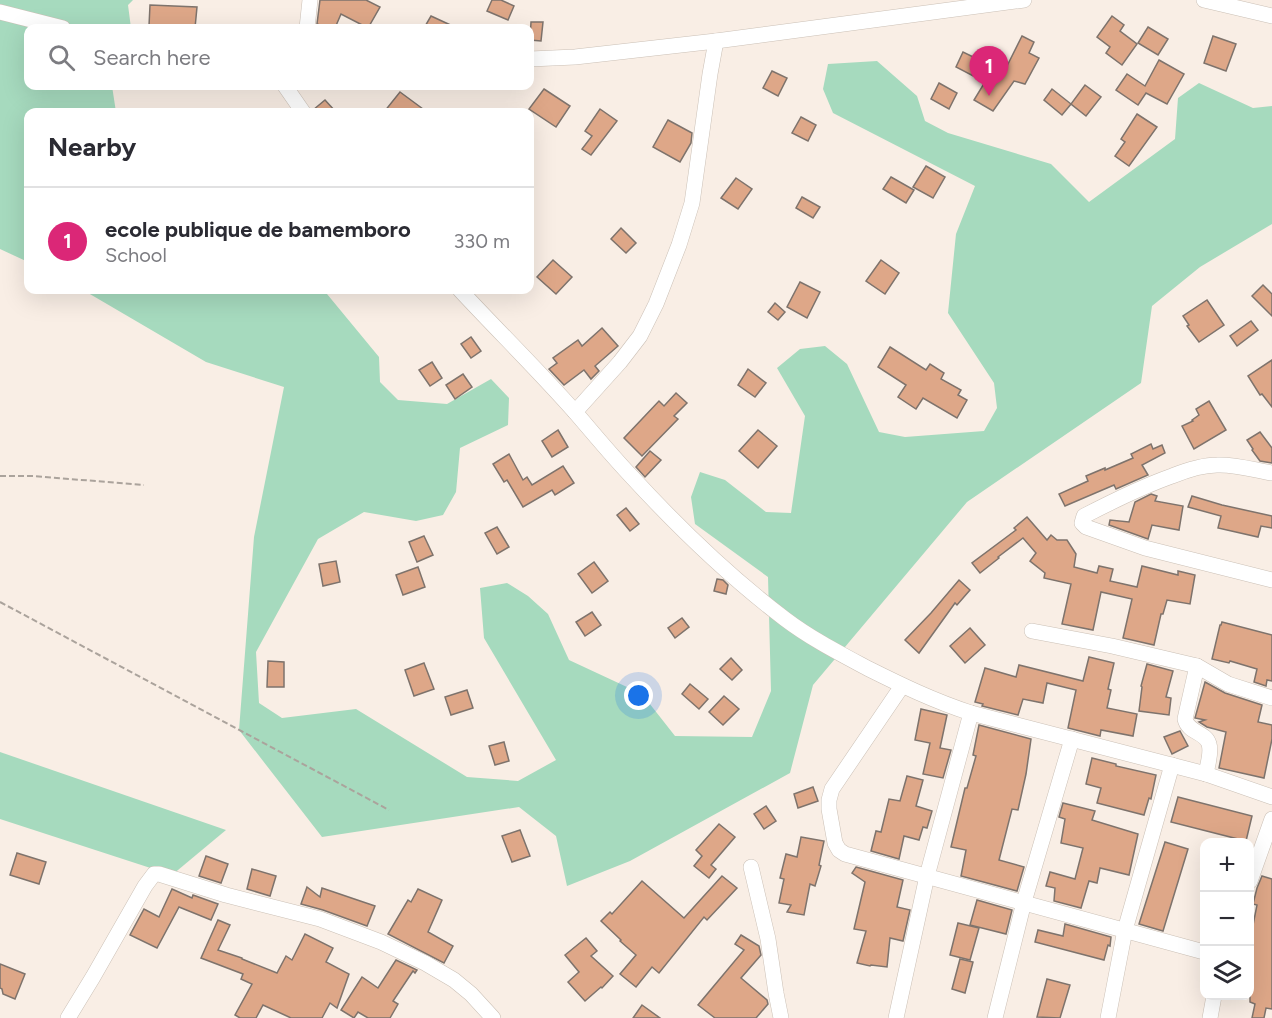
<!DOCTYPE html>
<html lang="en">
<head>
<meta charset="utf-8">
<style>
  :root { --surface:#fff; --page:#f2f2f3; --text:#2b2b33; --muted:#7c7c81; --line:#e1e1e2; --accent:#db2777 }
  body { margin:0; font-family:Figtree,sans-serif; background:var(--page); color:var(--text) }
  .controls { position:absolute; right:18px; bottom:18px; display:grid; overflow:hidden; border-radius:12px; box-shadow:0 6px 24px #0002 }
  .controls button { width:54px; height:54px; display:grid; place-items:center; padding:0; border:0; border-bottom:2px solid var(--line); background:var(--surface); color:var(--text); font:30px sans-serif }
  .you { position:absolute; left:639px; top:696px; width:21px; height:21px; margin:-15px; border:4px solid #fff; border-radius:50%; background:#1a73e8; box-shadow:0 0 0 9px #1a73e833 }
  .badge { display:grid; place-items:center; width:39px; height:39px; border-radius:50%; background:var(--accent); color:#fff; font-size:20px; font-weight:700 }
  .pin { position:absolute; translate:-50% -50px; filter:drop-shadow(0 2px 3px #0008) }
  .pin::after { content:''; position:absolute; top:32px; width:21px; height:18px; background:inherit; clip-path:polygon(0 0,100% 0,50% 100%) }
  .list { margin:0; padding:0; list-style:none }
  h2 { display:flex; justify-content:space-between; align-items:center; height:78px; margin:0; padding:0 24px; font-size:26px }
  h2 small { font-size:20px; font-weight:400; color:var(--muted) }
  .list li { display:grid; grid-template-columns:39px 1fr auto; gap:18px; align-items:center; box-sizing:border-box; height:108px; padding:0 24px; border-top:2px solid var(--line) }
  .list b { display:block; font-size:22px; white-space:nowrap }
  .list p { margin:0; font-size:20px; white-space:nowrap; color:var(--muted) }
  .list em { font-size:20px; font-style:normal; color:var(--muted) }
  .icon { flex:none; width:33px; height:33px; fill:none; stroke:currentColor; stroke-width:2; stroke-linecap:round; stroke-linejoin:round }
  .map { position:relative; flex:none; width:1272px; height:1018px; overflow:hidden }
  .search { position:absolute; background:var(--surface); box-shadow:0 6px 24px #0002; left:24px; top:24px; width:510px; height:66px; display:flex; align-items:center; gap:15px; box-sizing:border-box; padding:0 21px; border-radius:12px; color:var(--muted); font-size:22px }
  .panel { position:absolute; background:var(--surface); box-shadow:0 6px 24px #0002; left:24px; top:108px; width:510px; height:186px; border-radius:12px }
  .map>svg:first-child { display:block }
  .green { fill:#a6dabe }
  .building { fill:#dea788; stroke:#7e736c; stroke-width:1.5 }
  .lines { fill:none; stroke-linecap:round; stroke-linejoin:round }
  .minor-casing { stroke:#cbc0b6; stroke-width:16 }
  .path { stroke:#aba39c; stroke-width:2; stroke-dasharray:6 3; stroke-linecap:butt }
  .minor { stroke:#fff; stroke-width:15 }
</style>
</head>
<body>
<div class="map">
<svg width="1272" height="1018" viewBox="0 0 1272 1018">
  <rect width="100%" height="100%" fill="#f9eee5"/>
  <!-- green -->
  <g class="green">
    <path d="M0 0H133L128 5 131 28H28V86H112L116 112H28V262L0 249Z"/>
    <path d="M877 61 917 96 925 121 948 133 1051 164 1089 202 1175 139 1178 98 1199 83 1253 108 1272 106V224L1200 267 1152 306 1141 383 967 502 813 685 790 773 630 861 567 886 556 836 519 807 322 837 239 730 254 537 284 387 206 362 83 290H311L327 294 379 357 380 382 398 400 447 404 491 379 509 398 508 425 460 448 456 492 443 515 416 521 364 512 318 539 256 652 259 703 282 718 356 709 467 777 518 781 556 760 484 638 480 588 507 583 528 596 548 614 569 660 642 694 675 736 752 737 771 691 768 577 695 524 691 497 700 472 725 480 766 512 791 513 805 416 777 368 800 349 825 346 847 364 879 432 905 437 984 431 997 408 994 383 948 313 956 234 975 186 833 113 823 89 828 64Z"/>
    <path d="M0 752 226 830 172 875 0 819Z"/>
  </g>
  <!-- building -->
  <g class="building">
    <path d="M320 0H366L380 7 368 28 341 14 335 28H329L317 24Z"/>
    <path d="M492 0H501L514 6 508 20 487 11Z"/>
    <path d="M150 5 197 7 195 28 149 26Z"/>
    <path d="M431 16 457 28H424Z"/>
    <path d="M1112 16 1124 25 1120 31 1137 44 1122 65 1106 53 1110 47 1097 37Z"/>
    <path d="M531 22H543L541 41 530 40Z"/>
    <path d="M1148 27 1168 39 1158 55 1138 43Z"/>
    <path d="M1022 36 1034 42 1029 53 1039 58 1025 84 1014 81 993 111 974 100 985 82 956 67 963 52 996 68 997 67 1004 72Z"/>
    <path d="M1213 36 1236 44 1226 71 1204 63Z"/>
    <path d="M1159 60 1184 74 1167 104 1146 93 1138 105 1116 90 1127 74 1145 86Z"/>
    <path d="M772 71 787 78 778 96 763 88Z"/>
    <path d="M939 83 957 93 949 109 931 99Z"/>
    <path d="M1085 85 1101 97 1086 116 1071 104Z"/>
    <path d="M544 89 570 106 556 127 529 109Z"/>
    <path d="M1052 89 1071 104 1062 115 1044 100Z"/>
    <path d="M400 92 427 112H384Z"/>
    <path d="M325 100 336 112H313V110Z"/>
    <path d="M600 109 617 121 591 155 582 149 592 136 585 131Z"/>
    <path d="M1137 114 1157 127 1129 166 1115 156 1125 142 1121 139Z"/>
    <path d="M801 117 816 125 808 141 792 133Z"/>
    <path d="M668 120 692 133 691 143 680 162 653 147Z"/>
    <path d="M926 166 945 177 933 198 913 187Z"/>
    <path d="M891 177 914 190 906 203 883 189Z"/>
    <path d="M736 178 752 189 738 209 721 198Z"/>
    <path d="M802 197 820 207 813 218 796 208Z"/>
    <path d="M621 228 636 243 626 253 611 239Z"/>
    <path d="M553 260 572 277 556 294 537 277Z"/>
    <path d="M881 260 899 273 885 294 866 281Z"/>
    <path d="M800 282 820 292 807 318 787 307Z"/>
    <path d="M1263 285 1272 294V316L1252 296Z"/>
    <path d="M1207 300 1224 325 1199 342 1187 326 1189 325 1183 316Z"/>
    <path d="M775 303 785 312 778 320 768 312Z"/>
    <path d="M1251 321 1258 330 1237 346 1230 336Z"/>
    <path d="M602 328 618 346 595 366 599 371 591 379 584 370 564 385 549 369 557 363 553 358 578 340 582 346Z"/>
    <path d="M471 337 481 351 471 358 461 344Z"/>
    <path d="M890 347 926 370 930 364 944 373 941 379 961 390 958 395 967 400 957 418 923 398 916 409 898 397 906 385 878 367Z"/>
    <path d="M1272 360V407L1262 394 1260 395 1248 376Z"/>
    <path d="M432 362 442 378 430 386 419 370Z"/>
    <path d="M748 369 766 383 755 397 738 385Z"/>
    <path d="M463 374 472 387 455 399 446 385Z"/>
    <path d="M676 393 687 403 674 416 678 419 642 456 624 438 659 401 664 406Z"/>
    <path d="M1209 401 1226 430 1194 449 1182 426 1193 421 1192 420 1199 415 1196 409Z"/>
    <path d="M558 430 568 447 552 457 542 441Z"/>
    <path d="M758 430 777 446 758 468 739 451Z"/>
    <path d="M1260 432 1272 448V463L1260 461 1252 450 1253 449 1247 440Z"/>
    <path d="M1151 444 1153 449 1162 445 1165 453 1142 465 1148 475 1116 489 1114 485 1065 506 1059 494 1088 481 1086 476 1105 468V470L1133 458 1131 454Z"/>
    <path d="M650 451 661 460 645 477 636 467Z"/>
    <path d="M509 454 523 480 527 477 532 485 563 466 574 483 555 495 552 490 523 507 507 480 504 482 493 464Z"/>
    <path d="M1151 494 1157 496 1155 501 1183 506 1179 530 1152 525 1148 539 1109 525 1110 520 1129 522 1135 502Z"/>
    <path d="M1192 496 1222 505 1272 516V528L1261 526 1258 537 1218 528 1221 516 1188 507Z"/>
    <path d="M626 508 639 524 630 531 617 515Z"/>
    <path d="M1027 517 1047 540 1051 535 1057 540H1067L1076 554 1074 567 1097 573 1099 566 1113 569 1110 581 1137 587 1142 566 1178 575V571L1195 575 1190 604 1167 600 1163 614H1161L1154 645 1123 638 1132 599 1101 592 1093 630 1062 624 1071 584 1044 578 1045 573 1030 561 1036 553 1023 538 998 557 999 558 980 573 972 563 1016 530 1014 528Z"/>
    <path d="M497 527 509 547 497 554 485 533Z"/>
    <path d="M424 536 433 555 417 562 409 542Z"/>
    <path d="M336 561 340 582 323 586 319 564Z"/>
    <path d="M594 562 608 581 592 593 578 574Z"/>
    <path d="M418 567 425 587 403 595 396 575Z"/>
    <path d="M717 579 723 580 728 585 726 594 714 591Z"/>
    <path d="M959 580 970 590 957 605 955 603 919 653 905 640 931 613Z"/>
    <path d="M592 612 601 625 585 636 576 622Z"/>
    <path d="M682 618 689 627 675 638 668 628Z"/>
    <path d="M1222 622 1272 635V681L1267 680 1266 686 1254 682 1257 669 1230 661 1229 663 1212 659 1220 625H1221Z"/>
    <path d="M970 628 985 645 965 663 950 646Z"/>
    <path d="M1089 657 1114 663 1108 689 1111 690 1107 708 1137 714 1133 736 1101 730 1100 736 1068 728 1076 690 1047 683 1043 703 1023 699 1018 715 982 706 983 704 975 702 985 668 1016 677 1019 665 1083 681Z"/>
    <path d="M731 658 742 670 732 680 720 669Z"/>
    <path d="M268 661 284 662V687H267Z"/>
    <path d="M424 663 434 689 414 696 405 670Z"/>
    <path d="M1147 664 1173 671 1166 697 1171 698 1169 715 1139 711 1142 687 1141 686Z"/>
    <path d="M1205 682 1225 693 1262 705 1258 722 1272 725V739L1264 778 1219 768 1226 732 1207 727 1199 722 1205 720 1195 718Z"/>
    <path d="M690 684 708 699 699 709 682 694Z"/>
    <path d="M467 690 473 708 451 715 445 697Z"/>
    <path d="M724 696 739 709 723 725 709 712Z"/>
    <path d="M921 709 947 715 940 748 951 750 943 778 923 774 930 743 915 740Z"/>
    <path d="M979 725 1031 739 1026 774 1018 810 1012 809 999 860 1024 867 1017 891 961 876 966 850 951 847 965 788H967L976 756 973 755Z"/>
    <path d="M1180 731 1188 746 1172 754 1164 737Z"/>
    <path d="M504 742 509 761 495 765 489 746Z"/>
    <path d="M1092 758 1116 764V766L1156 775 1151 799 1149 798 1144 815 1097 803 1101 788 1086 784Z"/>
    <path d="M907 776 923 780 916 806 932 811 927 828 923 827 919 840 904 836 899 859 871 851 876 831 881 832 889 799 900 801Z"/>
    <path d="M813 787 818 801 798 808 794 794Z"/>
    <path d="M1178 797 1252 816 1246 841 1171 822Z"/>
    <path d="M1063 803 1095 811 1092 820 1138 834 1129 875 1100 868 1097 883 1089 881 1081 908 1054 901 1055 888 1046 886 1050 872 1075 879 1083 848 1061 843 1065 819 1059 817Z"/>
    <path d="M766 806 776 821 764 829 754 814Z"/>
    <path d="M719 824 735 837 711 865 716 869 709 878 694 866 702 856 696 850Z"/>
    <path d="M520 830 530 856 512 862 502 836Z"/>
    <path d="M801 837 824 841 819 865 821 866 815 886 810 884 804 915 787 912 791 905 779 903 784 879 780 878 786 854 797 857Z"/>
    <path d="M1165 842 1188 849 1163 931 1139 924Z"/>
    <path d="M17 853 46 862 39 884 10 875Z"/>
    <path d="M206 856 228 864 221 883 199 876Z"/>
    <path d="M856 867 903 880 897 907 910 910 903 941 890 938 887 967 871 965 870 966 857 963 866 931 854 929 865 882 852 873Z"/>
    <path d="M252 869 276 876 270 896 247 889Z"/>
    <path d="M722 876 737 888 707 920 704 917 659 973 652 967 636 987 620 974 636 955 620 941 621 940 601 921 610 912 612 914 642 881 684 918Z"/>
    <path d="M1262 876 1272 879V1009L1266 1008 1264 1018H1252L1255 1004 1250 1002V940L1257 905 1253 904 1257 888Z"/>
    <path d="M307 887 320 897 322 888 375 906 367 926 323 910 301 904Z"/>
    <path d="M172 889 192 898 193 895 218 904 211 920 179 907 157 948 130 935 144 909 159 917Z"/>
    <path d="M418 889 442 900 428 932 453 946 444 963 388 934 408 900 411 902Z"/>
    <path d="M977 900 1012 910 1006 934 970 925Z"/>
    <path d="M218 920 230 925 218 950 242 958V959L277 973 286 956 292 960 305 934 333 948 326 962 349 974 337 1008 330 1003 322 1018H291L263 1005 256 1018H240L235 1015 252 984 241 979 243 974 201 958Z"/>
    <path d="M958 923 979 928 970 960 950 955Z"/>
    <path d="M1065 924 1111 937 1110 946 1108 945 1104 960 1035 942 1038 930 1063 936Z"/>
    <path d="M741 935 759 946 761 955 741 978 767 1000 768 1004 756 1018H715L698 1005 744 950 735 944Z"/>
    <path d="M586 938 597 951 591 956 613 976 602 988 601 987 585 1001 568 982 579 972 565 955Z"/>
    <path d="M960 959 973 962 965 993 952 989Z"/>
    <path d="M396 960 417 970 415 973 413 971 393 1001 398 1004 390 1018H368L358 1012 354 1018 341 1010 362 977 378 988Z"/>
    <path d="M0 964 25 974 15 999 3 994 2 989 0 988Z"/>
    <path d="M1047 979 1070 985 1060 1018 1037 1017Z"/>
    <path d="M642 1005 660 1018H633Z"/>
  </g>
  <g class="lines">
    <!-- minor casing -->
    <g class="minor-casing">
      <g id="minor">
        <path d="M1204 0 1272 16"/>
        <path d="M0 12 63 28"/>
        <path d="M307 28 310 0"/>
        <path d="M530 59 575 57 716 41 1024 0"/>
        <path d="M285 86 303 112"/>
        <path d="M460 290C498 331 538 370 575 412 594 434 612 456 632 477 678 527 731 578 785 619 810 638 839 653 867 668 901 685 934 701 971 713L1206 774 1272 797"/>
        <path d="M575 412 620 362 640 336 656 304 679 245 692 203 710 74 716 41"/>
        <path d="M1272 473C1254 470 1235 464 1217 465 1202 465 1187 470 1172 476 1141 487 1113 501 1084 516L1082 523 1086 527 1145 548 1272 580"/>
        <path d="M1032 631 1112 646 1197 666 1228 684 1272 698"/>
        <path d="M1197 666 1185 719C1188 733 1206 732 1209 744 1212 753 1207 766 1206 774"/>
        <path d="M902 686 832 789 829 800V809L835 843 839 850 845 854 1204 952"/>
        <path d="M751 867 768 939 776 993 781 1018"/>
        <path d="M1250 881 1272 819"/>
        <path d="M68 1018 93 977 145 886 154 874H159L226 895 320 919 381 942 425 963 454 980 471 994 493 1018"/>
        <path d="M896 1018 927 876 971 713"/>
        <path d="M995 1018 1024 902 1072 739"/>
        <path d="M1108 1018 1125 930 1172 765"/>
        <path d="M1210 1018 1214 996"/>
      </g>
    </g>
    <!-- path -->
    <g class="path">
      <path d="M0 476H33L144 485"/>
      <path d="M0 602 389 810"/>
    </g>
    <!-- minor -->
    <use href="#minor" class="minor"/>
  </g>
</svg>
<div class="controls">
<button>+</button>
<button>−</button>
<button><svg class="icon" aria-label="layers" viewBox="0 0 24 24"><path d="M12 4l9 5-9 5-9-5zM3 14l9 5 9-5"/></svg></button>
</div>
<div class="you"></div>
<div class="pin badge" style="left:989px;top:96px">1</div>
<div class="search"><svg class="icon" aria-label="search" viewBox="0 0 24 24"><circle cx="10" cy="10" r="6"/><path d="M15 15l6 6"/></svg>Search here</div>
<section class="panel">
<h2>Nearby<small></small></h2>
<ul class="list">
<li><span class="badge">1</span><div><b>ecole publique de bamemboro</b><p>School</p></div><em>330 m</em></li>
</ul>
</section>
</div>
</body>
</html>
